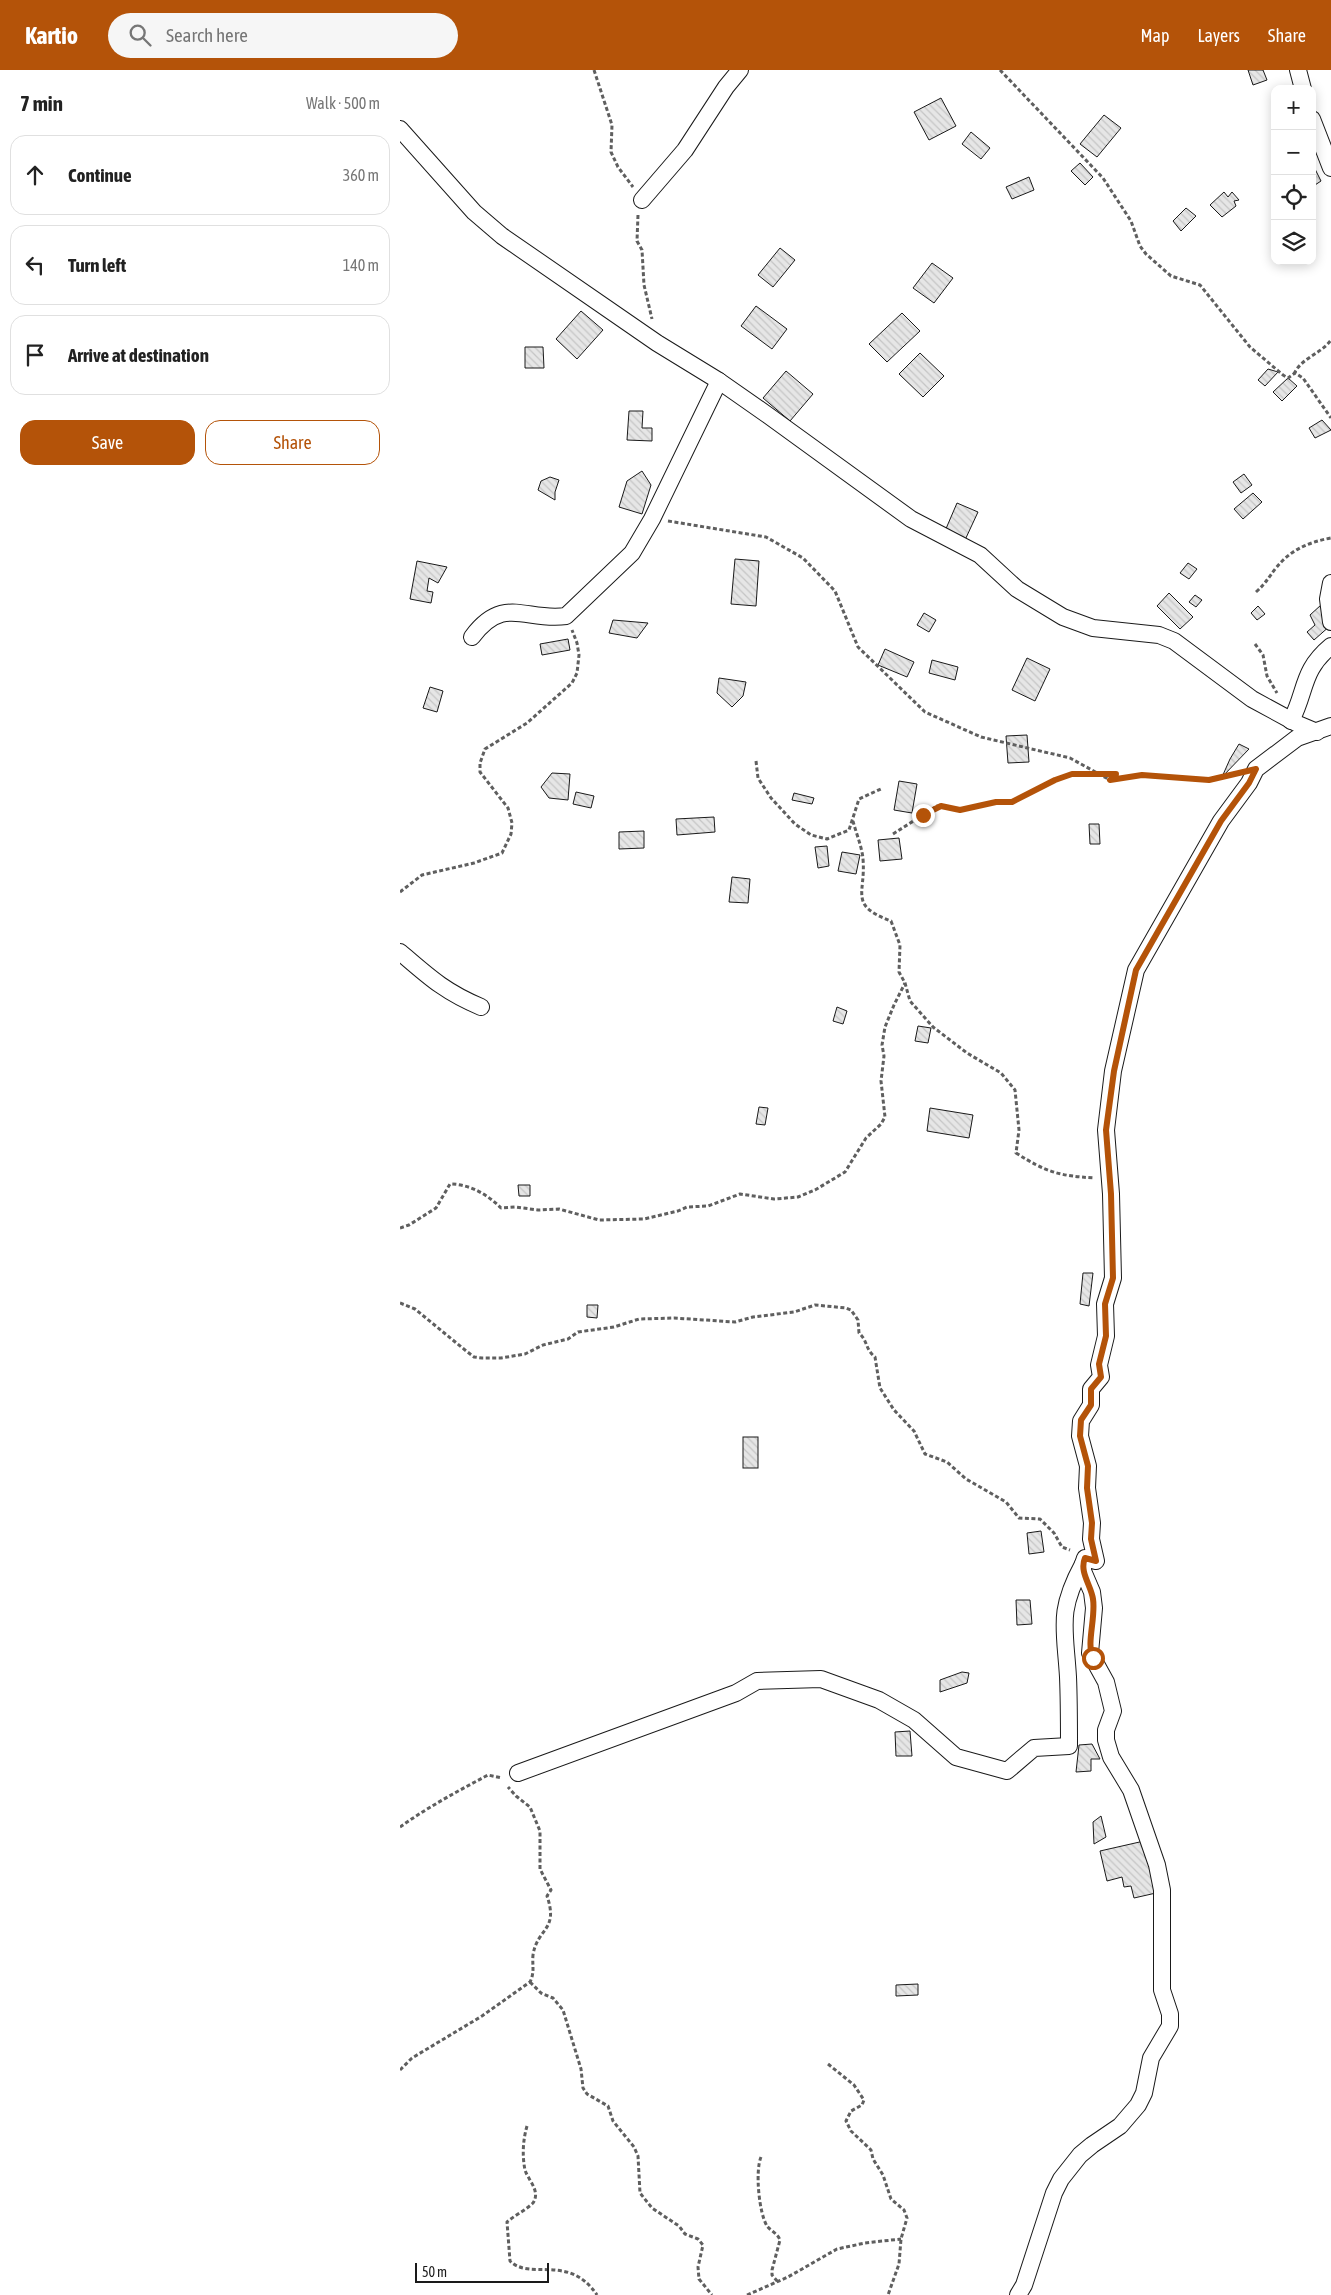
<!DOCTYPE html>
<html lang="en">
<head>
<meta charset="utf-8">
<style>
  :root { --surface:#fff; --page:#f6f6f6; --text:#222; --muted:#767676; --line:#e0e0e0; --accent:#b45309 }
  body { margin:0; font-family:"Asap Condensed",sans-serif; background:var(--page); color:var(--text) }
  .controls { position:absolute; right:15px; top:15px; display:grid; overflow:hidden; border-radius:10px; box-shadow:0 2px 12px #0003 }
  .controls button { width:45px; height:45px; display:grid; place-items:center; padding:0; border:0; border-bottom:1px solid var(--line); background:var(--surface); color:var(--text); font:25px sans-serif }
  .scale { position:absolute; left:15px; bottom:12px; width:134px; box-sizing:border-box; padding-left:5px; border:2px solid #1a1a1a; border-top:0; font-size:14px; line-height:18px; white-space:nowrap; color:#1a1a1a; -webkit-text-stroke:4px #fff; paint-order:stroke }
  .stop { position:absolute; width:15px; height:15px; margin:-11px; border:4px solid #b45309; border-radius:50%; background:#fff }
  .stop.end { background:#b45309; border-color:#fff; box-shadow:0 1px 5px #0008 }
  .list { margin:0; padding:0; list-style:none }
  h2 { display:flex; justify-content:space-between; align-items:center; height:65px; margin:0; padding:0 20px; font-size:21px }
  h2 small { font-size:16px; font-weight:400; color:var(--muted) }
  .list li { display:grid; grid-template-columns:32px 1fr auto; gap:15px; align-items:center; box-sizing:border-box; height:80px; margin:0 10px 10px; padding:0 10px; border:1px solid var(--line); border-radius:15px }
  .list b { display:block; font-size:19px; white-space:nowrap }
  .list em { font-size:16px; font-style:normal; color:var(--muted) }
  .actions { display:flex; gap:10px; padding:15px 20px }
  .actions a { flex:1; padding:11px 0; border:1px solid var(--accent); border-radius:15px; text-align:center; font-size:18px; color:var(--accent) }
  .actions .main { background:var(--accent); color:#fff }
  .icon { flex:none; width:28px; height:28px; fill:none; stroke:currentColor; stroke-width:2; stroke-linecap:round; stroke-linejoin:round }
  .map { position:relative; flex:none; width:931px; height:2225px; overflow:hidden }
  header { display:flex; align-items:center; gap:30px; box-sizing:border-box; height:70px; padding:0 25px; background:var(--accent); color:#fff }
  header strong { font-size:24px }
  nav { display:flex; gap:28px; margin-inline-start:auto; font-size:18px }
  .search { width:350px; height:45px; background:var(--page); display:flex; align-items:center; gap:12px; box-sizing:border-box; padding:0 18px; border-radius:28px; color:var(--muted); font-size:19px }
  main { display:flex }
  aside { flex:1; background:var(--surface) }
  .map>svg:first-child { display:block }
  .building { fill:url(#building-back-hatch); stroke:#1a1a1a }
  .lines { fill:none; stroke-linecap:round; stroke-linejoin:round }
  .street-casing { stroke:#1a1a1a; stroke-width:18 }
  .path { stroke:#5f5f5f; stroke-width:3; stroke-dasharray:4 2.5; stroke-linecap:butt }
  .street { stroke:#fff; stroke-width:16 }
  .route { stroke:#b45309; stroke-width:6 }
</style>
</head>
<body>
<header>
<strong>Kartio</strong>
<div class="search"><svg class="icon" aria-label="search" viewBox="0 0 24 24"><circle cx="10" cy="10" r="6"/><path d="M15 15l6 6"/></svg>Search here</div>
<nav><a>Map</a><a>Layers</a><a>Share</a></nav>
</header>
<main>
<aside>
<h2>7 min<small>Walk · 500 m</small></h2>
<ul class="list">
<li><svg class="icon" aria-label="ahead" viewBox="0 0 24 24"><path d="M12 20V5M6 11l6-6 6 6"/></svg><div><b>Continue</b></div><em>360 m</em></li>
<li><svg class="icon" aria-label="left" viewBox="0 0 24 24"><path d="M17 20v-9H6M10 6l-5 5 5 5"/></svg><div><b>Turn left</b></div><em>140 m</em></li>
<li><svg class="icon" aria-label="arrive" viewBox="0 0 24 24"><path d="M6 21V4h12l-3 4 3 4H6"/></svg><div><b>Arrive at destination</b></div></li>
</ul>
<div class="actions"><a class="main">Save</a><a>Share</a></div>
</aside>
<div class="map">
<svg width="931" height="2225" viewBox="0 0 931 2225">
  <defs>
    <pattern id="building-back-hatch" width="6" height="6" patternUnits="userSpaceOnUse" patternTransform="scale(1.25)"><rect width="6" height="6" fill="#e6e6e6"/><path d="M-1 5l2 2M0 0l6 6M5-1l2 2" fill="none" stroke="#c5c5c5"/></pattern>
  </defs>
  <rect width="100%" height="100%" fill="#fff"/>
  <!-- building -->
  <g class="building">
    <path d="M848 0H863L867 10 853 15Z"/>
    <path d="M541 28 556 56 529 70 514 42Z"/>
    <path d="M704 45 721 58 697 87 680 74Z"/>
    <path d="M571 62 590 78 581 89 562 74Z"/>
    <path d="M680 93 693 107 685 115 671 101Z"/>
    <path d="M912 93 921 111 912 117Z"/>
    <path d="M629 107 634 120 612 129 606 117Z"/>
    <path d="M824 122 828 127 832 122 839 130 834 131 836 136 822 147 810 135Z"/>
    <path d="M786 138 796 146 781 161 773 151Z"/>
    <path d="M380 178 395 190 373 217 358 205Z"/>
    <path d="M532 193 553 208 534 233 513 218Z"/>
    <path d="M356 236 387 259 372 279 341 256Z"/>
    <path d="M181 241 203 260 177 289 156 269Z"/>
    <path d="M502 243 520 261 487 292 469 274Z"/>
    <path d="M125 277H143L144 298H125Z"/>
    <path d="M520 283 544 306 523 327 499 304Z"/>
    <path d="M868 299 878 302 865 316 858 310Z"/>
    <path d="M386 301 413 324 390 351 363 328Z"/>
    <path d="M888 308 897 316 882 331 873 322Z"/>
    <path d="M229 341H243L242 358H252V371L227 370Z"/>
    <path d="M922 350 931 360 915 368 909 358Z"/>
    <path d="M242 401 251 415 242 444 219 437 227 411Z"/>
    <path d="M844 404 852 415 841 423 833 412Z"/>
    <path d="M150 407 159 410 155 422V430L138 420 141 411Z"/>
    <path d="M853 423 862 432 843 449 834 439Z"/>
    <path d="M557 433 578 442 565 470 545 461Z"/>
    <path d="M335 489 359 491 356 536 331 534Z"/>
    <path d="M17 491 47 497 38 513 29 508 27 521 33 522 31 533 10 529Z"/>
    <path d="M788 493 797 499 789 509 780 503Z"/>
    <path d="M769 523 793 547 780 559 757 536Z"/>
    <path d="M795 525 802 530 796 537 789 532Z"/>
    <path d="M921 535 931 555 914 570 907 562 915 555 910 545Z"/>
    <path d="M858 536 865 544 857 550 851 543Z"/>
    <path d="M524 543 536 550 529 562 517 555Z"/>
    <path d="M213 550 248 553 237 568 209 563Z"/>
    <path d="M168 569 170 580 142 585 140 574Z"/>
    <path d="M485 579 514 592 507 607 478 595Z"/>
    <path d="M627 588 650 599 635 631 612 620Z"/>
    <path d="M532 590 558 597 555 610 529 603Z"/>
    <path d="M319 608 346 612 343 626 332 637 317 623Z"/>
    <path d="M30 617 43 621 37 642 23 638Z"/>
    <path d="M627 665 629 692 608 693 606 666Z"/>
    <path d="M839 674 849 679 822 707 830 689Z"/>
    <path d="M152 703 170 704 168 730 149 728 141 717Z"/>
    <path d="M499 711 517 714 512 743 494 740Z"/>
    <path d="M176 722 194 726 191 738 173 734Z"/>
    <path d="M394 723 414 728 412 734 392 730Z"/>
    <path d="M314 747 315 762 277 765 276 749Z"/>
    <path d="M689 754H699L700 774H690Z"/>
    <path d="M244 761V778L219 779V762Z"/>
    <path d="M499 768 502 789 480 791 478 770Z"/>
    <path d="M427 776 429 796 418 798 415 777Z"/>
    <path d="M442 782 460 785 456 804 438 801Z"/>
    <path d="M332 807 350 809 348 833 329 832Z"/>
    <path d="M437 937 447 941 443 954 433 951Z"/>
    <path d="M518 956 531 958 528 973 515 971Z"/>
    <path d="M359 1037 368 1038 365 1055 356 1054Z"/>
    <path d="M530 1038 573 1045 569 1068 527 1061Z"/>
    <path d="M118 1115H130V1126H119Z"/>
    <path d="M683 1203H693L689 1236 680 1234Z"/>
    <path d="M187 1235H198L197 1248 187 1247Z"/>
    <rect x="343" y="1367" width="15" height="31"/>
    <path d="M641 1461 644 1482 629 1484 627 1463Z"/>
    <path d="M616 1530H630L632 1554 617 1555Z"/>
    <path d="M562 1602 569 1603 567 1613 540 1622V1610Z"/>
    <path d="M510 1661 512 1686H496L495 1662Z"/>
    <path d="M692 1674 700 1689H691V1701L676 1702 679 1675Z"/>
    <path d="M701 1746 706 1767 694 1774 693 1752Z"/>
    <path d="M744 1771 756 1823 734 1828 731 1816 724 1817 722 1807 707 1811 700 1781Z"/>
    <path d="M518 1914V1925L496 1926V1915Z"/>
  </g>
  <g class="lines">
    <!-- street casing -->
    <g class="street-casing">
      <g id="street">
        <path d="M898 0 903 19"/>
        <path d="M912 49 931 98"/>
        <path d="M0 59 74 142 102 166 257 273 319 311 369 346 511 449 580 485 617 519 663 547 693 558 759 565 774 571 852 629 898 654 917 662"/>
        <path d="M242 130 285 80 326 17 340 0"/>
        <path d="M931 513 928 529 931 552"/>
        <path d="M72 567C104 524 126 552 166 546L232 483 252 449 319 311"/>
        <path d="M891 651C907 620 901 601 931 576"/>
        <path d="M0 882C29 907 45 922 81 937"/>
        <path d="M118 1703 336 1623 357 1611 421 1609 479 1630 514 1650 556 1687 607 1701 634 1678 669 1676C669 1653 669 1630 668 1607 665 1557 657 1542 683 1494"/>
        <path d="M618 2225 624 2215 654 2123 661 2109 680 2085 692 2075 720 2056 738 2035 744 2023 751 1988 770 1956V1944L762 1920V1820L757 1795 731 1720 711 1687 706 1670V1660L713 1641 706 1612 690 1583 694 1538 692 1522 683 1501V1494L685 1488 696 1491 691 1469 692 1453 687 1418 688 1396 680 1366 681 1351 691 1335V1319L701 1307 699 1295 706 1266 705 1234 713 1208 711 1124 706 1060 713 1001 736 900 821 751 849 713 856 699 897 668 931 656"/>
      </g>
    </g>
    <!-- path -->
    <g class="path">
      <path d="M194 0 212 55 211 82 218 97 233 117"/>
      <path d="M600 0 703 108 731 151 740 176 746 184 771 206 800 215 850 277 883 305 888 308 895 303 903 308 931 348"/>
      <path d="M238 145 237 171 242 180 244 215 252 249"/>
      <path d="M894 304C901 288 921 284 931 270"/>
      <path d="M268 451 366 467 403 488 435 521 458 577 525 642 581 667 670 688 710 710 742 705 809 710 834 704"/>
      <path d="M856 522C866 513 868 508 876 498 890 480 909 472 931 468"/>
      <path d="M855 574 863 585 867 606 877 623"/>
      <path d="M356 691 358 708 371 728 395 754 411 765 427 769 449 760 459 729 483 718"/>
      <path d="M453 751C456 763 462 777 463 789 466 824 448 835 491 851L500 875 499 902 505 913 510 931 533 957 567 983 601 1003 615 1020 619 1060 616 1083C646 1102 659 1106 695 1108"/>
      <path d="M493 764 537 736 561 740 596 732H611L655 710 672 705 716 704 711 709"/>
      <path d="M0 822 22 805 74 793 102 783 111 764 112 753 108 738 80 702V693L85 679 127 653 172 613 177 603 179 585 177 573 172 560"/>
      <path d="M0 1158 9 1155 36 1138 50 1114C70 1114 88 1125 101 1138L116 1137 138 1140 159 1139 199 1150 244 1149 278 1141 287 1137 308 1136 340 1124 374 1129 398 1127 415 1120 445 1102 466 1068 481 1054 485 1047 481 1011 484 986 482 975 485 957 494 935 505 913"/>
      <path d="M0 1233 15 1239 65 1280 74 1287 82 1288H101L125 1284 143 1275 168 1269 178 1262 214 1257 239 1249 274 1248 335 1252 353 1247 394 1242 415 1235 446 1238 451 1240 458 1250 459 1263C468 1271 465 1279 475 1287L480 1318 494 1340 514 1361 525 1384 547 1392 566 1409 606 1432 619 1448 640 1449 654 1463 662 1477 670 1480"/>
      <path d="M0 1757C28 1737 58 1721 88 1705L102 1708"/>
      <path d="M130 1912 141 1923 153 1928 163 1940 181 1999 183 2018 187 2024 208 2036 213 2051 234 2077 238 2086 240 2123 252 2138 279 2156 285 2164 298 2169 303 2175 298 2197 299 2209 312 2225"/>
      <path d="M428 1994 454 2015 464 2030 462 2035 451 2041 446 2051 451 2061 471 2080 473 2089 483 2105 491 2129 504 2140 507 2148 501 2169 499 2194 488 2225"/>
      <path d="M0 2000 12 1988 82 1946 130 1912C135 1902 132 1895 133 1885 137 1858 159 1861 147 1826L151 1820 140 1799V1761L130 1737 116 1726 108 1717"/>
      <path d="M127 2056C123 2070 122 2085 125 2100 128 2110 141 2121 133 2133 126 2140 115 2145 107 2152L110 2191C130 2211 169 2183 197 2225"/>
      <path d="M361 2087C355 2101 359 2143 367 2156 371 2161 378 2164 380 2170L372 2200V2205L378 2212"/>
      <path d="M347 2225 388 2207 437 2179 465 2173 501 2169"/>
    </g>
    <!-- street -->
    <use href="#street" class="street"/>
  </g>
  <g class="lines">
    <!-- route -->
    <path class="route" d="M523 745 541 736 560 740 596 732H612L655 710 672 704H716L710 710 742 705 809 710 856 699 849 713 821 751 736 900 714 1001 706 1060 711 1124 713 1208 705 1234 706 1266 699 1294 701 1307 691 1319V1335L681 1350 680 1366 688 1396 687 1418 692 1453 691 1469 696 1491 685 1488C679 1502 691 1515 693 1529 696 1548 686 1573 693 1588"/>
  </g>
</svg>
<div class="controls">
<button>+</button>
<button>−</button>
<button><svg class="icon" aria-label="locate" viewBox="0 0 24 24"><circle cx="12" cy="12" r="6"/><path d="M12 2v4M12 18v4M2 12h4M18 12h4"/></svg></button>
<button><svg class="icon" aria-label="layers" viewBox="0 0 24 24"><path d="M12 4l9 5-9 5-9-5zM3 14l9 5 9-5"/></svg></button>
</div>
<div class="scale">50 m</div>
<div class="stop" style="left:693px;top:1588px"></div>
<div class="stop end" style="left:523px;top:745px"></div>
</div>
</main>
</body>
</html>
